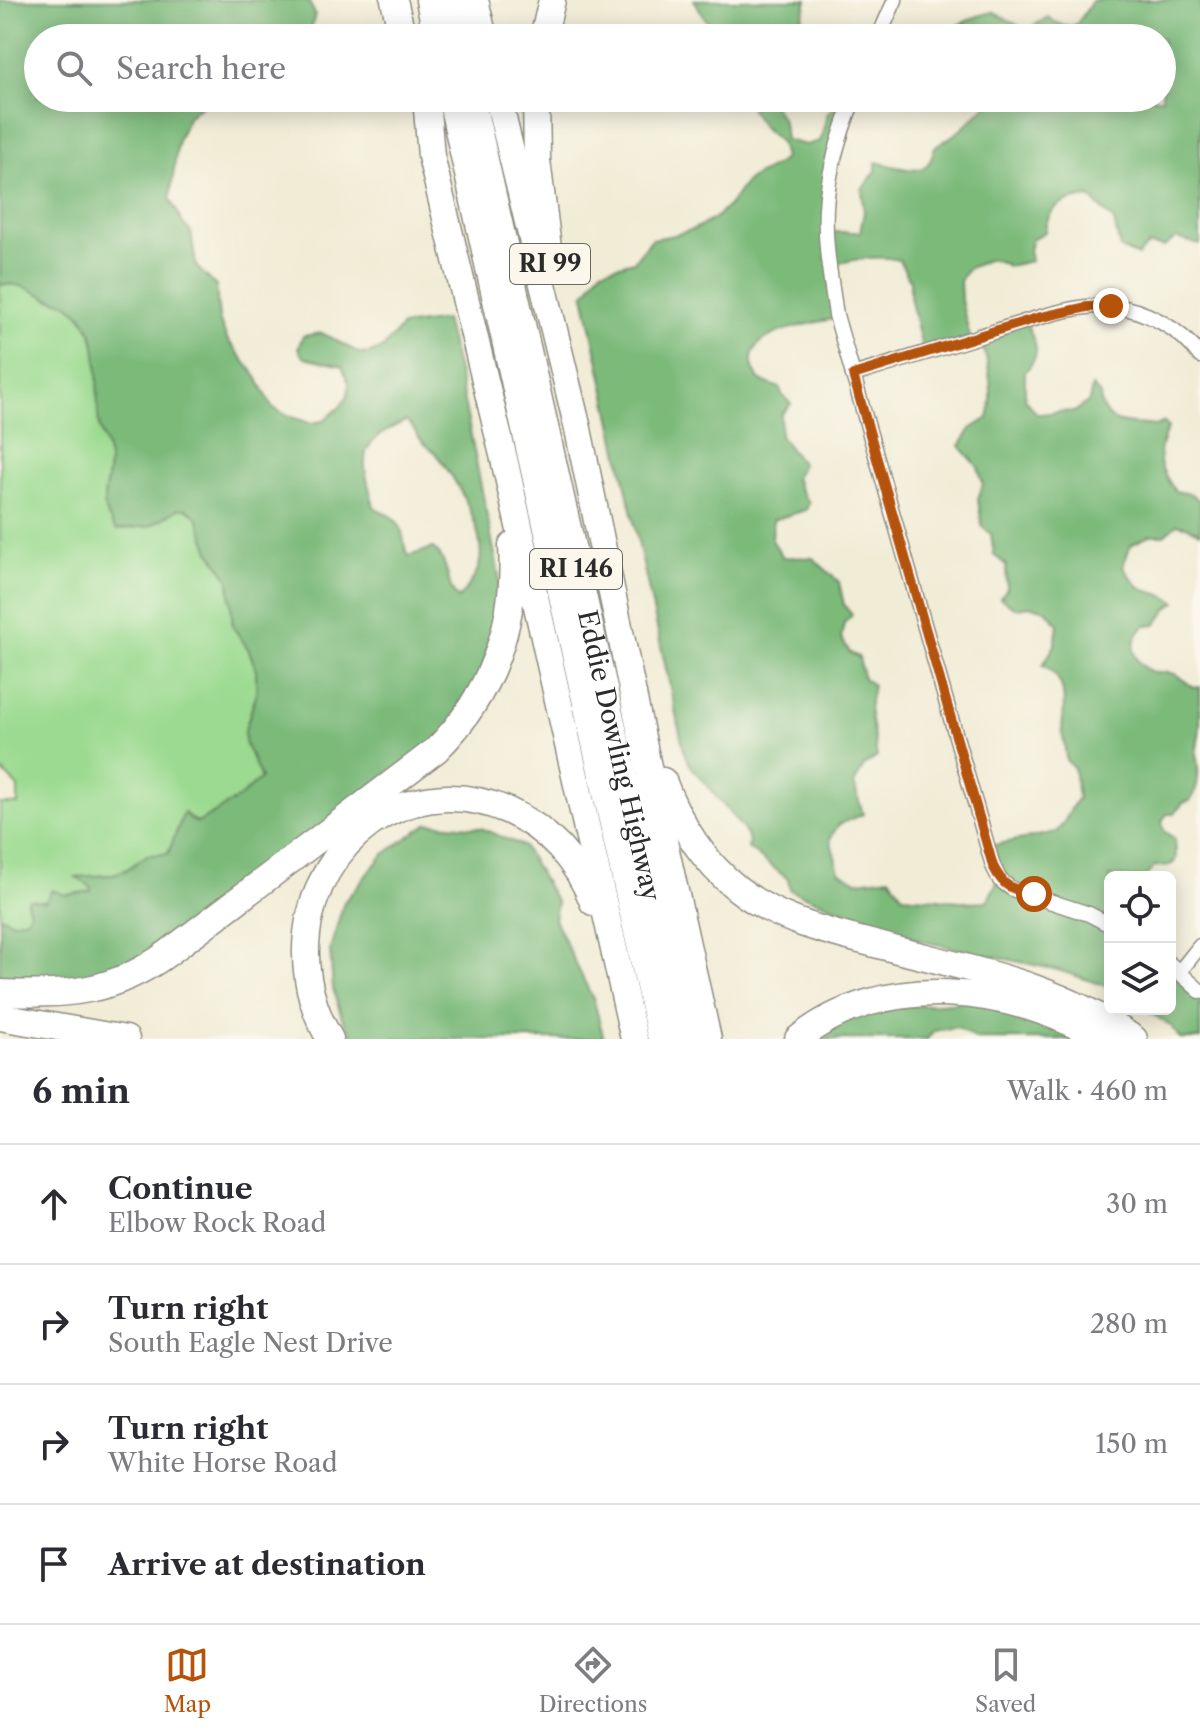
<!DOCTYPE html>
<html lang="en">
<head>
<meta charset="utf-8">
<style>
  :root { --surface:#fff; --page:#f2f2f3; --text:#2b2b33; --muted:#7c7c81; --line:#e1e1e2; --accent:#b45309 }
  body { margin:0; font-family:"Libre Caslon Text",serif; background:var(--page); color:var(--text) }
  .controls { position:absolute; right:24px; bottom:24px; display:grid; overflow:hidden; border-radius:12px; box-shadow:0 4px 20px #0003 }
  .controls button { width:72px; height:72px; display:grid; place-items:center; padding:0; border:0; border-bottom:2px solid var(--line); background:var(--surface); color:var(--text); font:40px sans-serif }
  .stop { position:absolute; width:24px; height:24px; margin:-18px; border:6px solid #b45309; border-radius:50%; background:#fff }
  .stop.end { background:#b45309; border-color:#fff; box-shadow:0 2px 8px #0008 }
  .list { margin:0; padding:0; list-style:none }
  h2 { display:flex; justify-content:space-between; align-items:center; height:104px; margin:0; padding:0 32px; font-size:34px }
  h2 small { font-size:26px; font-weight:400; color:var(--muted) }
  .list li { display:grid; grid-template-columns:52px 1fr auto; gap:24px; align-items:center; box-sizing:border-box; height:120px; padding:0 32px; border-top:2px solid var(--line) }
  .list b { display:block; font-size:30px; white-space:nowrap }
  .list p { margin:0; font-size:26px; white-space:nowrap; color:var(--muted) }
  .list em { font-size:26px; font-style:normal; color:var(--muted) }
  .icon { flex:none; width:44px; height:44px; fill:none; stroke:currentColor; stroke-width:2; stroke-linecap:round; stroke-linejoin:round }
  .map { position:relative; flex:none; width:1200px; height:1039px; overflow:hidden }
  .search { position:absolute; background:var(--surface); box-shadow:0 4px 20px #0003; left:24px; right:24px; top:24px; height:88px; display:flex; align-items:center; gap:20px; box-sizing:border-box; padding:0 28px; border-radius:44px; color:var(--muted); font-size:30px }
  .sheet { height:584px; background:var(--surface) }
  nav { display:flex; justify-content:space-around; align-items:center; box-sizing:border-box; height:112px; border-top:2px solid var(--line); background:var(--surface); font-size:22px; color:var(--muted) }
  nav a { display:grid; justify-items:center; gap:4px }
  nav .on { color:var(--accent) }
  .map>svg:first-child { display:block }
  .green { fill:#9bda90; stroke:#63825e; stroke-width:2 }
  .forest { fill:#7cba7a; stroke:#547252; stroke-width:2; fill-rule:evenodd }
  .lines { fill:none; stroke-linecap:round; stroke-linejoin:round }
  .street-casing { stroke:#8e8c80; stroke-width:17 }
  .highway-casing { stroke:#8e8c80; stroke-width:29 }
  .street { stroke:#fff; stroke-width:14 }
  .highway { stroke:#fff; stroke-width:26 }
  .route { stroke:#b45309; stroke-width:10 }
  .labels { text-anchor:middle; stroke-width:6; stroke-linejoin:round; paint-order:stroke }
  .shield { fill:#fbf7ec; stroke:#696865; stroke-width:2 }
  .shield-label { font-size:24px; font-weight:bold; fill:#2b2b2b }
  .street-label { font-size:26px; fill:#2b2b2b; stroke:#fbf7ec }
</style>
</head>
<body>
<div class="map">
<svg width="1200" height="1039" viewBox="0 0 1200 1039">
  <rect width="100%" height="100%" fill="#fbf7ec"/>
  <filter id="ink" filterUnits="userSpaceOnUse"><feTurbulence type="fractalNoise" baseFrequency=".0125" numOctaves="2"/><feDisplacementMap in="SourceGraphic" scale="16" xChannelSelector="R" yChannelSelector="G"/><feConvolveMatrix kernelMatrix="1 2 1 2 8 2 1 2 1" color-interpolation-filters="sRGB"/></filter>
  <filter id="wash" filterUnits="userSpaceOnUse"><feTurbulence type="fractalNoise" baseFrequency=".006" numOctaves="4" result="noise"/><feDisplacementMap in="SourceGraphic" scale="32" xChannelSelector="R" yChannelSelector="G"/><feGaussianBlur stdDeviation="1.8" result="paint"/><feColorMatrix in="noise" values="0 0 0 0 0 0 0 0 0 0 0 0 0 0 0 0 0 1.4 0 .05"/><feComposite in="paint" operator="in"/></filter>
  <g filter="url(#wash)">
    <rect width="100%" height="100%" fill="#f1ecd6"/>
    <!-- green -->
    <path class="green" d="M22 284C31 289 40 295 49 299 55 301 61 301 67 304 106 329 97 378 99 417 100 432 108 445 109 459 110 491 93 498 116 529L150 526 178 509 186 508 199 518 210 551 229 579 233 627 249 650 256 670V695L244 733 246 745 262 778 240 797 198 823 184 813 168 854C140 856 144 863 122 871 108 877 92 876 78 877L92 887 91 891C69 894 49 902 27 902L30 912 27 918 13 922 0 916V804H18V787L0 769V285Z"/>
    <!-- forest -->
    <g class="forest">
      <path d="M0 0H308L315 14 309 38H38V98H211L189 116 178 140 170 198 183 224 191 232 196 266 216 286 219 319 227 339 257 377 272 407 288 416 311 423 323 421 339 408 348 395 349 384 342 366 303 357 298 348 303 336 322 333 359 353 368 354 383 348 402 326 445 320 457 367 499 575 500 605 470 713 153 966 74 991 0 977V916L13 922 27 918 30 912 27 901 30 899 45 902 52 890 66 895 91 891V887L76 877 111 875 126 870 147 855 168 854 184 812 190 820 198 823 240 797 261 778 246 745 244 733 256 695V670L249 650 233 627 229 579 210 551 198 518 187 509H178L150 526 116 530C94 499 109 492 109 460 108 448 101 436 99 424 93 385 110 323 63 302 58 300 51 299 46 297 29 289 19 282 0 285ZM406 421C414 427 415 432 421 440 425 445 431 449 435 453 456 478 485 529 480 562 477 577 467 588 458 599 444 584 452 564 433 548L409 556C403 548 405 539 401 529 397 517 384 513 374 507 362 459 353 444 406 421Z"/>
      <path d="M694 0H807L800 28 806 38H724L723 33 710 26Z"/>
      <path d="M1103 0H1200V245L1176 238 1164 247 1148 245 1138 256 1120 248 1114 221 1090 197C1066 199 1047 206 1045 232L1032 239 1029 250 1031 261 1008 266 996 260H987L967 269 960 281 961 301 970 337 923 351 910 297V280L899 260C876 254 852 260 830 265L837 318C814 324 749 330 752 362 752 368 757 376 759 380L780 388 782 395 791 404 781 415 780 436 802 464 795 478 800 490 809 503 806 510 773 520 772 540 783 557 813 558 839 582 844 605 852 615 844 623 841 637 850 653 859 657 863 678 873 685 869 707 877 757 864 766 854 784 863 814 838 825 830 839 839 871 857 881 890 877 903 896 971 902 987 901 1000 877 990 846 1056 832C1067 823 1069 808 1078 798L1074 768 1066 760C1066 751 1062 736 1062 728 1065 703 1068 679 1043 665L1055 645 1058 624 1046 610 1032 606 1016 608 1000 598 1007 589 1006 565 994 555 991 534 982 527 978 499 983 484 978 467 960 446 971 429 988 418C996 392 987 360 980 335L1026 322C1036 345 1043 352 1025 372V399L1037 414C1050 414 1059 410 1074 412L1089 401 1092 387 1100 395C1102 429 1129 422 1156 426L1164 422 1168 428C1154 457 1158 466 1175 491L1191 494 1200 501V533L1189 527 1177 524 1164 535H1150L1131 545 1123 566C1145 602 1147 584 1176 602L1167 609 1156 625H1145C1128 642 1130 662 1153 672 1159 675 1166 671 1172 673 1180 676 1188 684 1194 688L1200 687V727L1196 755C1200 770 1199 788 1190 801L1183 803 1174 814H1167L1162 821 1164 831 1175 839C1175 856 1183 868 1155 866L1145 877H1110V910L1101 924 1110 933V987L1058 970 921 941 790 890 788 879 748 848 749 841 744 830 690 765 684 751 584 295 601 270 634 261 652 239C679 235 708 228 727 207 736 199 741 184 751 178 762 171 776 168 784 158L780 142C763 128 753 119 747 98H770L783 122 785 140 806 145 820 141 827 115 838 99 854 100 833 158 830 232H860L864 212 862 189 876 171V162C900 167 930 182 934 148L962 129 994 98H1162V38H954L958 25 978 16 993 12 1027 30 1048 17C1073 36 1078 24 1092 1Z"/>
      <path d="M428 823 481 828 523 846 557 903 554 919 594 1001 604 1039H355L342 1018 333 989 330 949 344 902 383 855Z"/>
      <path d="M1170 971 1200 999V1039H1180L1172 1027 1145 1009H1170Z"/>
      <path d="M974 1001 1091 1039H976L957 1027 934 1031 927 1039H806L863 1010Z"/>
    </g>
  </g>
  <g filter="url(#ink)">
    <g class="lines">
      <!-- street casing -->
      <g class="street-casing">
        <g id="street">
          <path d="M878 38 895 0"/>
          <path d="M854 98C840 133 828 170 826 208 824 243 831 280 836 315L993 866 1000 880 1012 889 1089 914 1110 925"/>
          <path d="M853 375C900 361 947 346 993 332 1031 320 1073 304 1112 306 1145 309 1181 329 1200 356"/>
          <path d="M1170 964 1200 991"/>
          <path d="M1180 971 1200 946"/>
        </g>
      </g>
      <!-- highway casing -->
      <g class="highway-casing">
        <g id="highway">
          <path d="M394 0 403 38"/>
          <path d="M429 0 437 38"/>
          <path d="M449 0 458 38"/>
          <path d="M475 0 484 38"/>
          <path d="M543 38 552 0"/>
          <path d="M426 98 431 156 504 459 634 1039"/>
          <path d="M451 98 661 1039"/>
          <path id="s1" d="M471 98 683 1039"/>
          <path d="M498 98 578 429 657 810 708 1039"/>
          <path d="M536 98 537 160 549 256"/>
          <path d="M663 781C679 823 702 861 738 889 776 919 821 930 867 942 958 967 1056 982 1134 1039"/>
          <path d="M0 993C66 995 112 994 168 953L436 750C491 696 517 623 512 546"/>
          <path d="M0 1017 126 1039"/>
          <path d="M330 1039C284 963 305 860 384 815 466 770 562 819 593 902"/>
          <path d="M798 1039C883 970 1013 986 1101 1039"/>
        </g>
      </g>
      <!-- street -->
      <use href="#street" class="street"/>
      <!-- highway -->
      <use href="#highway" class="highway"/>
    </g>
  </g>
  <g class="lines" filter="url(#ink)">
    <!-- route -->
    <path class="route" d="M1034 894C1011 889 1004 888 993 866L853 375 1037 318 1087 307 1111 306"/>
  </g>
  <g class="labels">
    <!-- shield labels -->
    <g class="shield">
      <rect x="510" y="244" width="80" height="40" rx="6"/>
      <rect x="530" y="549" width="92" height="40" rx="6"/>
    </g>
    <g class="shield-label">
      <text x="550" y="272">RI 99</text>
      <text x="576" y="577">RI 146</text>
    </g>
    <!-- street labels -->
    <g class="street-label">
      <text dy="9" stroke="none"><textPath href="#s1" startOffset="674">Eddie Dowling Highway</textPath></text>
    </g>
  </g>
</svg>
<div class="controls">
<button><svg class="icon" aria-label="locate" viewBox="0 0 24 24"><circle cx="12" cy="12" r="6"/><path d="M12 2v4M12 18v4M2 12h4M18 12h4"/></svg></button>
<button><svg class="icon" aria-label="layers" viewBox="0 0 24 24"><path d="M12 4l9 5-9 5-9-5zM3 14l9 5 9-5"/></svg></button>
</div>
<div class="stop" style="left:1034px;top:894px"></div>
<div class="stop end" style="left:1111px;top:306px"></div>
<div class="search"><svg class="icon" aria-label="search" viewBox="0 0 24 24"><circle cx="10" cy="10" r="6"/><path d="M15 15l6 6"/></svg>Search here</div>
</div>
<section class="sheet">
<h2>6 min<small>Walk · 460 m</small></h2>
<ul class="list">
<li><svg class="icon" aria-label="ahead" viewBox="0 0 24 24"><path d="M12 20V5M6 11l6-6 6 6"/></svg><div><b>Continue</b><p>Elbow Rock Road</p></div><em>30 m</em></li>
<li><svg class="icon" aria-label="right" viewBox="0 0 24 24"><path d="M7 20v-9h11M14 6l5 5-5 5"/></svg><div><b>Turn right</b><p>South Eagle Nest Drive</p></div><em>280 m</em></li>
<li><svg class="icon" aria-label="right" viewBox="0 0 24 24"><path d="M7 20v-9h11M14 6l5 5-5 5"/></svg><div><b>Turn right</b><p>White Horse Road</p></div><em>150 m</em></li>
<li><svg class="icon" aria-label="arrive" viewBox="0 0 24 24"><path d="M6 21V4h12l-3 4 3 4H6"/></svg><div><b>Arrive at destination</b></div></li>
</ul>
</section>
<nav>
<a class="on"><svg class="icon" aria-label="map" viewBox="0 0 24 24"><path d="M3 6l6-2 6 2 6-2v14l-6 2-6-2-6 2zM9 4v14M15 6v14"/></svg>Map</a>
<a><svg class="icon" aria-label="directions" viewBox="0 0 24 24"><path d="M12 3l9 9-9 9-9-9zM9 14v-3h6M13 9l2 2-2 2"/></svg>Directions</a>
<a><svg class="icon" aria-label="saved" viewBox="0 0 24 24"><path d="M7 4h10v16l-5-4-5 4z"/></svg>Saved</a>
</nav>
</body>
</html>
